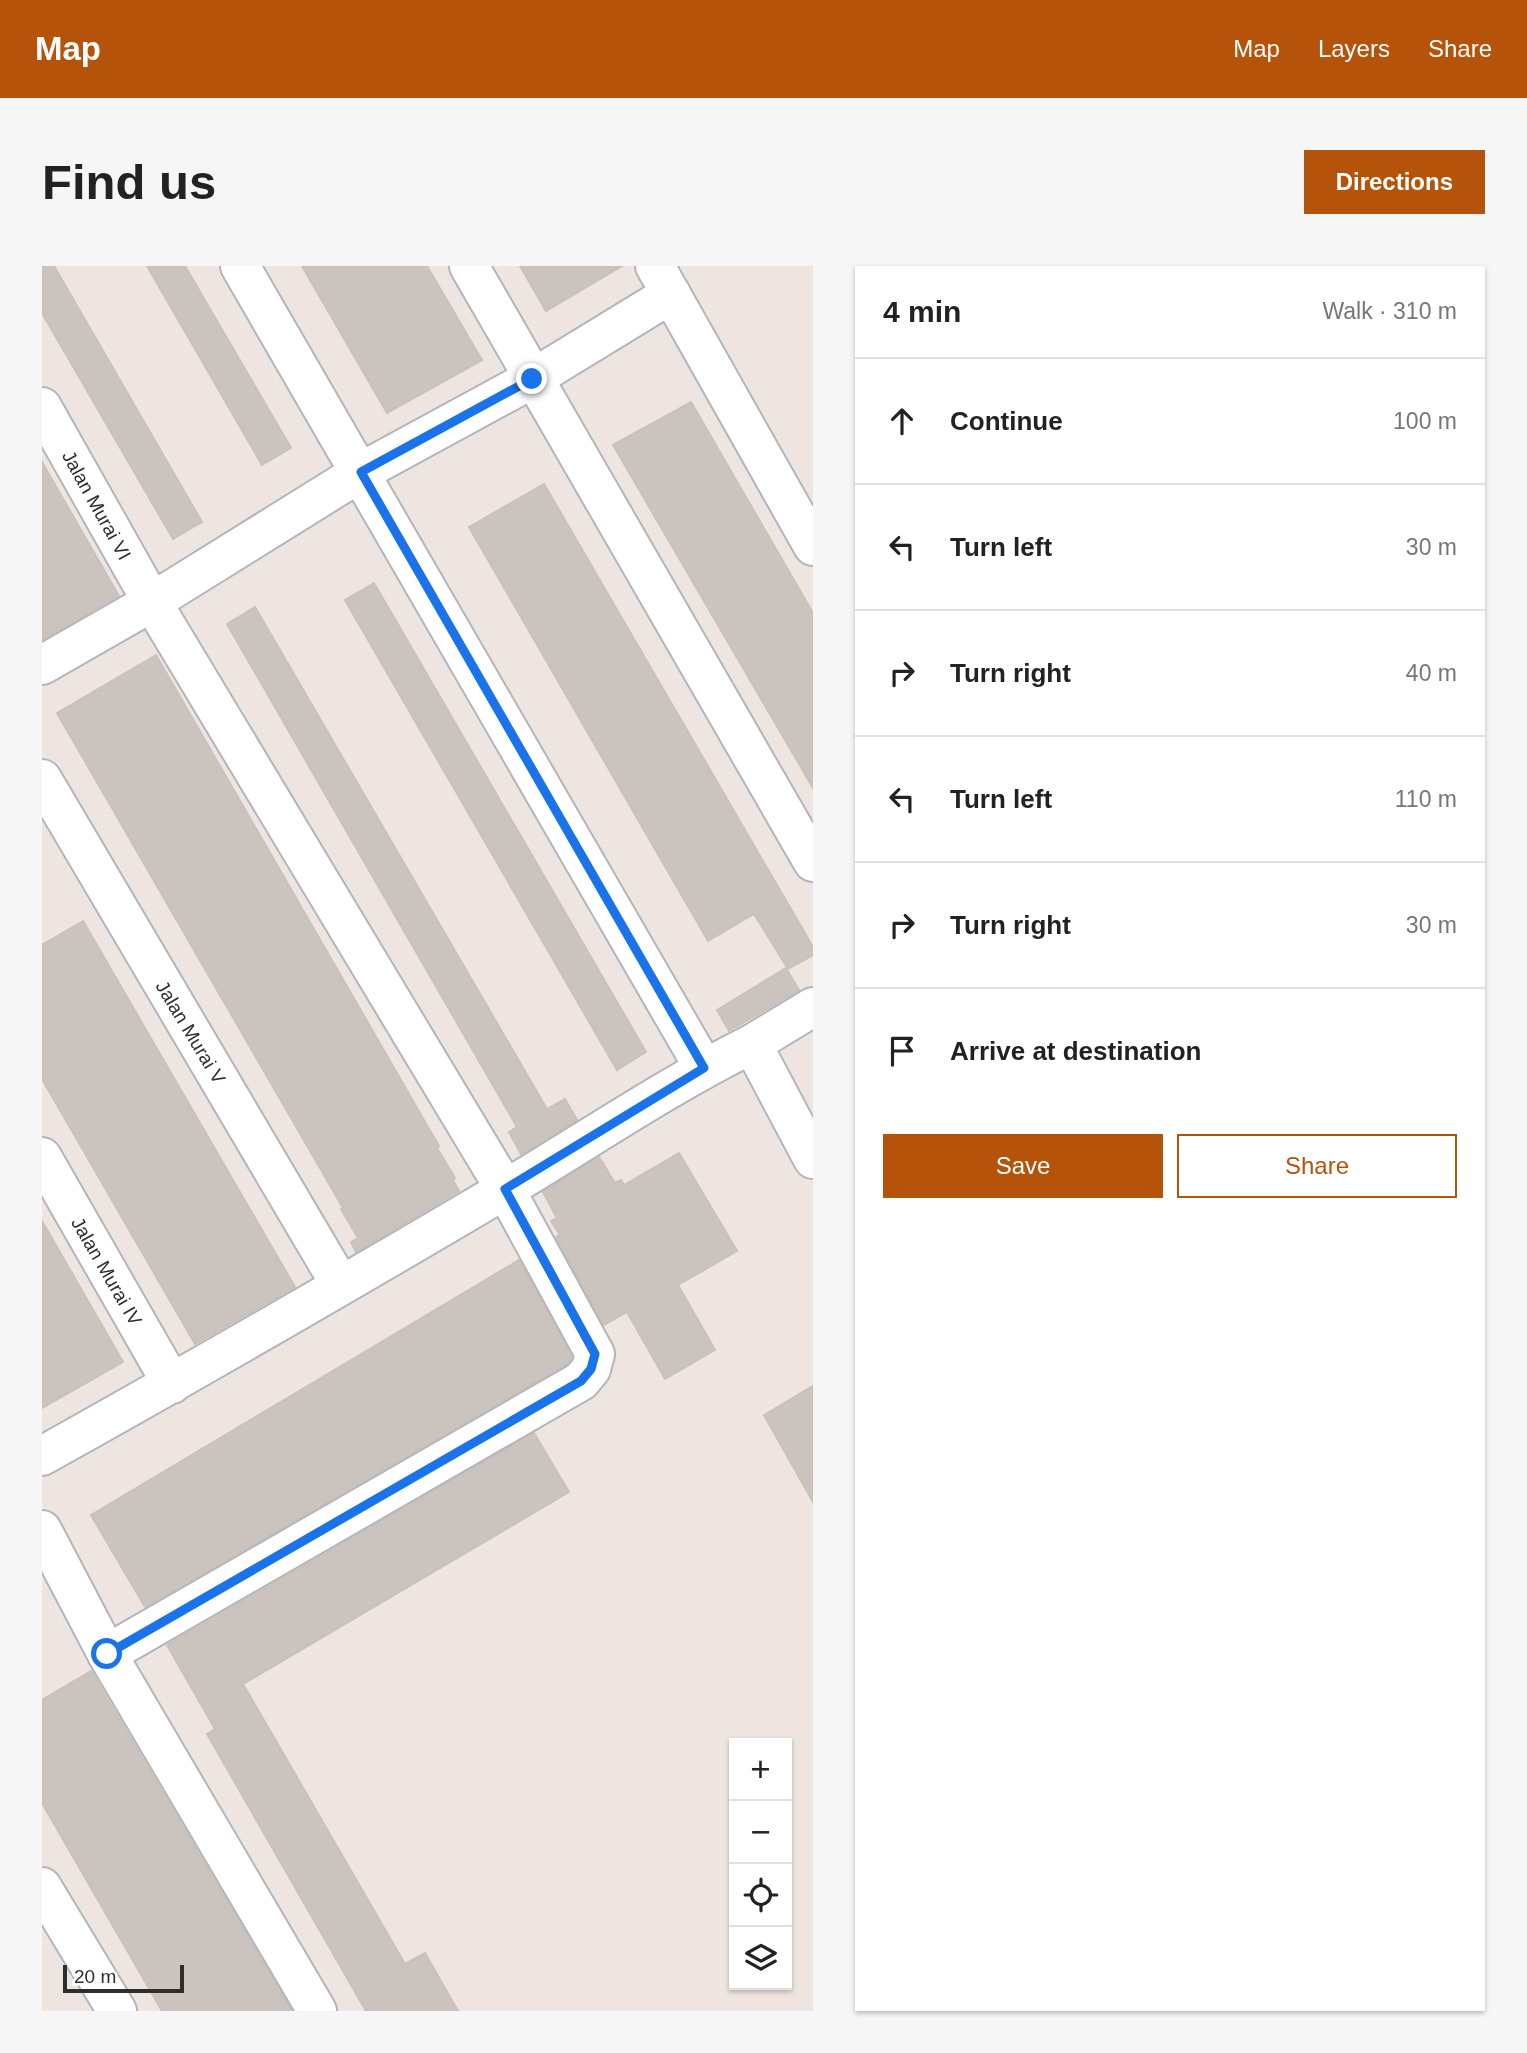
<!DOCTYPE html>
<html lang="en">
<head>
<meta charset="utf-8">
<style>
  :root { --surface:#fff; --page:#f6f6f6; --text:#222; --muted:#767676; --line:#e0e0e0; --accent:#b45309 }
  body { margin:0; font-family:Helvetica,sans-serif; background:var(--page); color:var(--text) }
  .controls { position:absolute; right:21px; bottom:21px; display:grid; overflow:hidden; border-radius:0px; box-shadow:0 2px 5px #0004 }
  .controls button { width:63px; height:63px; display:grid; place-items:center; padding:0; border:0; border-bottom:2px solid var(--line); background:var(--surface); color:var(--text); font:35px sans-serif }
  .scale { position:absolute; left:21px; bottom:18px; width:121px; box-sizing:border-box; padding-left:7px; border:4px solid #2e2e2e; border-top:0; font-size:19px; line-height:24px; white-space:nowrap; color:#2e2e2e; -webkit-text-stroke:5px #fff; paint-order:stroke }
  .stop { position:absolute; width:21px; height:21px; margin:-16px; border:5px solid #1a73e8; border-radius:50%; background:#fff }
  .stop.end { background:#1a73e8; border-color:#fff; box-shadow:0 2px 7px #0008 }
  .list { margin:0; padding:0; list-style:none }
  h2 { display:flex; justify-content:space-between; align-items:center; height:91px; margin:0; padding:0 28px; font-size:30px }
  h2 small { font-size:23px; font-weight:400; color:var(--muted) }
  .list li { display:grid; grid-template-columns:46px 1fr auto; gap:21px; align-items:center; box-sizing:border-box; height:126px; padding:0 28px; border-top:2px solid var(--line) }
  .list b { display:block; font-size:26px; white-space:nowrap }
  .list em { font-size:23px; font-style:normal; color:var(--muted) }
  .actions { display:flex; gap:14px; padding:21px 28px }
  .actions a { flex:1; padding:16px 0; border:2px solid var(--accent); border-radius:0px; text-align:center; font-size:24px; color:var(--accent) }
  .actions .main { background:var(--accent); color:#fff }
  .icon { flex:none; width:38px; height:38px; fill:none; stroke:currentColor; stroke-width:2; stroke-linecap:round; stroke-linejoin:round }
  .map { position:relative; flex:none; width:771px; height:1745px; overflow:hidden; border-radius:0px }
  header { display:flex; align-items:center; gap:42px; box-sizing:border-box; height:98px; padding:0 35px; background:var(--accent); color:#fff }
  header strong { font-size:33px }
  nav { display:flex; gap:38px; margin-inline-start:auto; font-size:24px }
  .intro { display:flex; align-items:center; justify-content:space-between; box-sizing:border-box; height:168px; padding:0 42px }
  h1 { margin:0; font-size:49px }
  .button { padding:18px 32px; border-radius:0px; background:var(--accent); color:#fff; font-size:24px; font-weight:700 }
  main { display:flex; gap:42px; padding:0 42px }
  aside { flex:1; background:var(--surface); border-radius:0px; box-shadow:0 2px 5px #0004 }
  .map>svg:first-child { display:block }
  .building { fill:#cbc3be; stroke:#ccc1b9; stroke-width:2 }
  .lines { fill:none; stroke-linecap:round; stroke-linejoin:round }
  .minor-casing { stroke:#b0b6be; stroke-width:42 }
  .minor { stroke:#fff; stroke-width:38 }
  .route { stroke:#1a73e8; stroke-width:9 }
  .labels { text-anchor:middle; stroke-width:6; stroke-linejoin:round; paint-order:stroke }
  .street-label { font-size:19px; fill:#2e2e2e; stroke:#fff }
</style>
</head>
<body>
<header>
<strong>Map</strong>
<nav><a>Map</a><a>Layers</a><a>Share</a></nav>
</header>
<div class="intro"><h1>Find us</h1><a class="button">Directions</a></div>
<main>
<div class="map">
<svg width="771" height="1745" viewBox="0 0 771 1745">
  <rect width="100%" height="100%" fill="#efe5e0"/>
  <!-- building -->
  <g class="building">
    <path d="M0 0H12L160 256 131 273 0 47Z"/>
    <path d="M105 0H143L249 182 220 199Z"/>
    <path d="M260 0H385L440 94 345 147Z"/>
    <path d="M478 0H580L504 45Z"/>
    <path d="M649 136 771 347V522L571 179Z"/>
    <path d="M0 196 77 330 0 374Z"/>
    <path d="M502 218 771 681V689L746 703 712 648 666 675 427 261Z"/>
    <path d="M332 317 604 786 575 804 303 334Z"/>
    <path d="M213 341 505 843 523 833 535 854 479 888 467 866 475 861 185 358Z"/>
    <path d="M114 389 397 880 395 882 413 912 411 914 417 925 314 986 309 976 316 972 299 943 301 942 15 447Z"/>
    <path d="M41 655 253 1021 153 1078 0 813V679Z"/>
    <path d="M744 702 757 724 687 765 675 744Z"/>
    <path d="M637 887 695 985 636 1019 673 1084 623 1113 585 1046 562 1059 514 971 518 969 509 955 515 952 501 926 557 891 573 917 579 914 582 919Z"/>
    <path d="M0 955 81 1096 0 1142Z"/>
    <path d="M477 994 530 1091 525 1098 103 1341 49 1249Z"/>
    <path d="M771 1120V1236L722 1149Z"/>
    <path d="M492 1167 527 1226 201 1418 363 1698 383 1687 416 1745H324L165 1468 173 1463 125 1379Z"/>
    <path d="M49 1405 250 1745H120L0 1537V1434Z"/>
  </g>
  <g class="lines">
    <!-- minor casing -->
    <g class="minor-casing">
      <g id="minor">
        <path d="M198 0 662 802"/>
        <path d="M427 0 771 596"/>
        <path d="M613 0 771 280"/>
        <path d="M0 141 110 336 463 923 553 1088 549 1103 539 1115 65 1388"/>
        <path d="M0 399 110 336 319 206 490 113 629 28"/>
        <path d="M0 513 298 1018"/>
        <path d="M710 778 771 741"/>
        <path d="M0 891 130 1118"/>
        <path d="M0 1190C156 1103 310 1014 464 923 546 874 625 820 710 778L771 893"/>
        <path d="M0 1264 65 1388 275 1745"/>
        <path d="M0 1621 75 1745"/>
      </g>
    </g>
    <!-- minor -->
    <use href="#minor" class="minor"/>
  </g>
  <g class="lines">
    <!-- route -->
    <path class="route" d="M65 1388 539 1115 549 1103 553 1088 463 923 662 802 319 206 490 113"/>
  </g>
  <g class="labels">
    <!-- street labels -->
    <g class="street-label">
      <text transform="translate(55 239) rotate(61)" y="7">Jalan Murai VI</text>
      <text transform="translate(149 766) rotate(59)" y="7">Jalan Murai V</text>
      <text transform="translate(65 1005) rotate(60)" y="7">Jalan Murai IV</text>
    </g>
  </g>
</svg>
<div class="controls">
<button>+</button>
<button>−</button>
<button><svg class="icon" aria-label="locate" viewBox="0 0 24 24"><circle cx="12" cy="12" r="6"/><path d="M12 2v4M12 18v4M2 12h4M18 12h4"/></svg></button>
<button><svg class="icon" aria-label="layers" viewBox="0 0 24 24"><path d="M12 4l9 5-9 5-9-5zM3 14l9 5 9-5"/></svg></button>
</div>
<div class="scale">20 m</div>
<div class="stop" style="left:65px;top:1388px"></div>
<div class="stop end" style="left:490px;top:113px"></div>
</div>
<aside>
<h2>4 min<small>Walk · 310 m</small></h2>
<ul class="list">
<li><svg class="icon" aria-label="ahead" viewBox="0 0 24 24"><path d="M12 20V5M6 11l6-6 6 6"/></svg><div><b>Continue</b></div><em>100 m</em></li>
<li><svg class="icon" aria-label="left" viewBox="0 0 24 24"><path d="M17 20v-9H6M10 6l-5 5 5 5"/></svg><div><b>Turn left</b></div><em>30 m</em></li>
<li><svg class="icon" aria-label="right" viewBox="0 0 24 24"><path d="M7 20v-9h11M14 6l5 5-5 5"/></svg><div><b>Turn right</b></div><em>40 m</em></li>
<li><svg class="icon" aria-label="left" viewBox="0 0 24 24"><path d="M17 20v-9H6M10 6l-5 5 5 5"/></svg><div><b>Turn left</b></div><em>110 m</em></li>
<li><svg class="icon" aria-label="right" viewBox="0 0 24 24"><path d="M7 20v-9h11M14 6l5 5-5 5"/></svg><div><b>Turn right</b></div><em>30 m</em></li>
<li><svg class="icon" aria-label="arrive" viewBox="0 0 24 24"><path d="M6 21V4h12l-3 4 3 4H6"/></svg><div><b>Arrive at destination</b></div></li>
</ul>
<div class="actions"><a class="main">Save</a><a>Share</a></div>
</aside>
</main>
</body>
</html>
